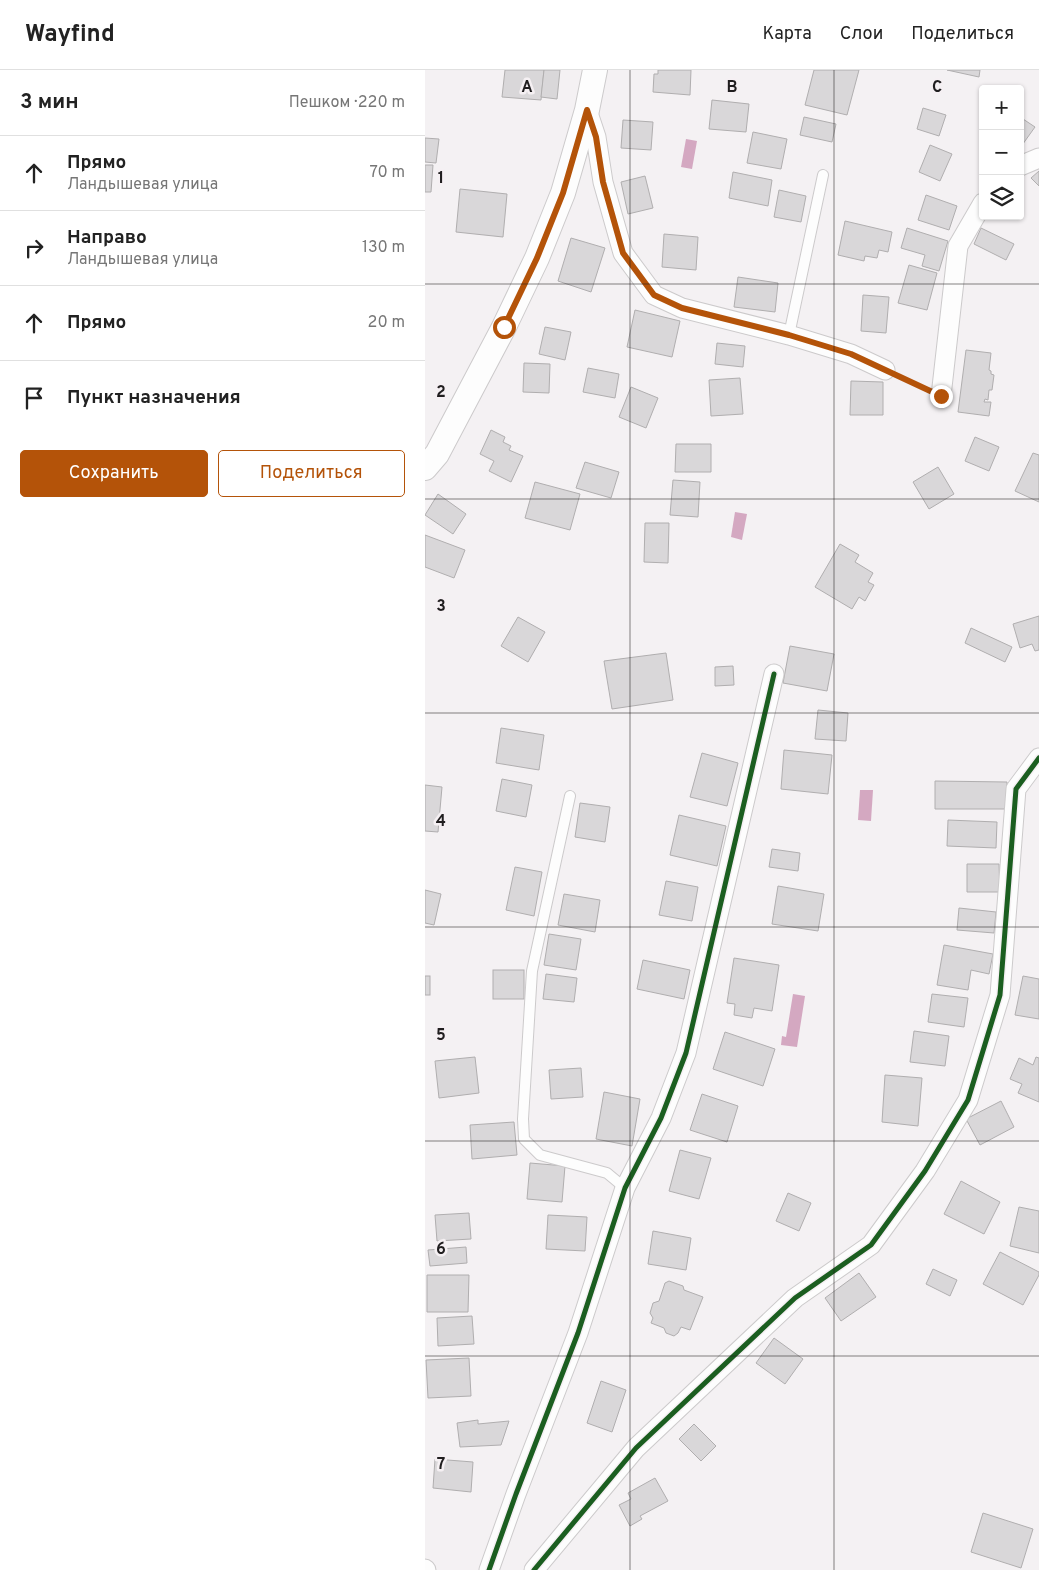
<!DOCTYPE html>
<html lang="ru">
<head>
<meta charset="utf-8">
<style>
  :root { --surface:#fff; --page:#f6f6f6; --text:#222; --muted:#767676; --line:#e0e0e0; --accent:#b45309 }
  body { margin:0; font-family:Overpass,sans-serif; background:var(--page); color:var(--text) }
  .controls { position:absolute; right:15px; top:15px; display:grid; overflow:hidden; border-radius:5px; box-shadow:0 1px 4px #0004 }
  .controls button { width:45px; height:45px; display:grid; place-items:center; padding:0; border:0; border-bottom:1px solid var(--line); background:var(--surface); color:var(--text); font:25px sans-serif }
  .stop { position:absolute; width:15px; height:15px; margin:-11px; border:4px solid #b45309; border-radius:50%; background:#fff }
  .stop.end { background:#b45309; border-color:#fff; box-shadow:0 1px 5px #0008 }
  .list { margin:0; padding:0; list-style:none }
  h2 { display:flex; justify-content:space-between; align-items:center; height:65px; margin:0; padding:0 20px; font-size:21px }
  h2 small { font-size:16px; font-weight:400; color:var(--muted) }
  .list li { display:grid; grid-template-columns:32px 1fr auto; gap:15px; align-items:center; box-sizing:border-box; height:75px; padding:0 20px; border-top:1px solid var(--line) }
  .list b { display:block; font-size:19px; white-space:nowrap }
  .list p { margin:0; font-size:16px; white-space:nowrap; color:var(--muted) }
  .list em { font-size:16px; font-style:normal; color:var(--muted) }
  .actions { display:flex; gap:10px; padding:15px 20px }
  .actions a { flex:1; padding:11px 0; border:1px solid var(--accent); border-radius:5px; text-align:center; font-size:18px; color:var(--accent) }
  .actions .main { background:var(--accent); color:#fff }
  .icon { flex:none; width:28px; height:28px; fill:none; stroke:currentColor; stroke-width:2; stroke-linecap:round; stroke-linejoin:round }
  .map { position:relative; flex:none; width:614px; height:1500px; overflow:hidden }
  header { display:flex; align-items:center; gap:30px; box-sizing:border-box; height:70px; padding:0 25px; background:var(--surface); border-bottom:1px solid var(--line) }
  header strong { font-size:24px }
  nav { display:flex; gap:28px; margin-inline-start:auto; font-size:18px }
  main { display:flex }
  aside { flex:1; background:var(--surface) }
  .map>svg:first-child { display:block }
  .water { fill:#d4a8c1 }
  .building { fill:#d9d7d9; stroke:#b0aeaf }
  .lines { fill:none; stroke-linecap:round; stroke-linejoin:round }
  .service-casing { stroke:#cccacb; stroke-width:12 }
  .minor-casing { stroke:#cccacb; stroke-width:21 }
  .tertiary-casing { stroke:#cccacb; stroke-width:26 }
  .path { stroke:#dbdbdb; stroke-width:3; stroke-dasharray:1 4; stroke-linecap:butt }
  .service { stroke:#fdfdfd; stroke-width:10 }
  .minor { stroke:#fdfdfd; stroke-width:19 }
  .tertiary { stroke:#fdfdfd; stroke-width:24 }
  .cycleway-casing { stroke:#f5f0f3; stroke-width:8 }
  .cycleway { stroke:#1b5e20; stroke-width:5 }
  .route { stroke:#b45309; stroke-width:6 }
  .grid { fill:none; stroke:#201e1f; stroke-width:1; stroke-opacity:0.55 }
  .grid-label { font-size:16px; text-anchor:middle; font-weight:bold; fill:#201e1f; stroke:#f5f0f3; stroke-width:5; stroke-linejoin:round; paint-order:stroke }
</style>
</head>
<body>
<header>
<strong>Wayfind</strong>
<nav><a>Карта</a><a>Слои</a><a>Поделиться</a></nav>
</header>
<main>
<aside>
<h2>3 мин<small>Пешком · 220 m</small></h2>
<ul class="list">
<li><svg class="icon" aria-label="ahead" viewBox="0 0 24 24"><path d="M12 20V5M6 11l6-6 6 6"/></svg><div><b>Прямо</b><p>Ландышевая улица</p></div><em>70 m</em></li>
<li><svg class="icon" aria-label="right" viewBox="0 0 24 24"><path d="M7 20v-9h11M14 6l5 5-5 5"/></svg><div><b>Направо</b><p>Ландышевая улица</p></div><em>130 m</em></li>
<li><svg class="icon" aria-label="ahead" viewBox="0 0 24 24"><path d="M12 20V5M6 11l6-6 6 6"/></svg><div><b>Прямо</b></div><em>20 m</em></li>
<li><svg class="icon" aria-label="arrive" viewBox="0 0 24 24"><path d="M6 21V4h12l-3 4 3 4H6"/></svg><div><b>Пункт назначения</b></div></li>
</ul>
<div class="actions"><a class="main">Сохранить</a><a>Поделиться</a></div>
</aside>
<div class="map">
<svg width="614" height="1500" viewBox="0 0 614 1500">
  <rect width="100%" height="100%" fill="#f4f1f3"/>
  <!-- water -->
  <g class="water">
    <path d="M261 69 272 71 267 99 256 97Z"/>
    <path d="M310 442 322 444 317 470 306 467Z"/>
    <path d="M435 720H448L446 751 433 750Z"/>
    <path d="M368 924 380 926 372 977 356 975 357 966 361 967Z"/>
  </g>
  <!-- building -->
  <g class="building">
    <path d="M80 0H119L116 30 77 27Z"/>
    <path d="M119 0H135L132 29 116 27Z"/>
    <path d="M233 0H266L265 25 228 22 229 4H233Z"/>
    <path d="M389 0H434L422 45 380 35Z"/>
    <path d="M522 0H555L554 7Z"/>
    <path d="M287 30 324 34 321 62 284 59Z"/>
    <path d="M498 38 521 45 514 66 492 59Z"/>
    <path d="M379 47 411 54 407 72 375 65Z"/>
    <path d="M595 47 610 57 595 78Z"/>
    <path d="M198 50 228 52 226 80 196 78Z"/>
    <path d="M328 62 362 69 356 99 322 93Z"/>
    <path d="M0 68 14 69 11 93 0 92Z"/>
    <path d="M505 75 527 84 515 111 494 102Z"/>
    <path d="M0 95H8L6 122H0Z"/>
    <path d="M614 101V116L606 108Z"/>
    <path d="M308 102 347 110 343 136 304 128Z"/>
    <path d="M220 106 228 138 203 144 196 112Z"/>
    <path d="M35 119 82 124 78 167 31 162Z"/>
    <path d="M354 120 381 126 376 152 349 147Z"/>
    <path d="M501 125 532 136 524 160 493 150Z"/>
    <path d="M420 151 467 162 463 182 454 180 452 188 440 186 439 191 413 185Z"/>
    <path d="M482 158 523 171 514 201 497 196 500 185 476 178Z"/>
    <path d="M556 158 589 174 581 190 549 174Z"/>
    <path d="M239 164 273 167 271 200 237 197Z"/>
    <path d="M146 168 180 178 166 222 133 211Z"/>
    <path d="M484 195 512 203 502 240 473 233Z"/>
    <path d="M313 207 353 213 350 242 309 237Z"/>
    <path d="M438 225 464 227 461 263 436 261Z"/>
    <path d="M210 240 255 251 247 287 202 277Z"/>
    <path d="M120 257 146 262 140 290 114 284Z"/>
    <path d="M292 273 320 276 318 297 290 294Z"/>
    <path d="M541 280 566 283 564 300 566 301V304L569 305 567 320H564L563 330 560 329 559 332H566L564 346 533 342Z"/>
    <path d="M99 293 125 294 124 323 98 322Z"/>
    <path d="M163 298 194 304 190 328 158 322Z"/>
    <path d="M315 308 318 344 286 346 284 310Z"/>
    <path d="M426 311 458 312V345H425Z"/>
    <path d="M206 317 233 328 221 358 194 347Z"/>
    <path d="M66 360 80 367 78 372 86 376 84 380 98 386 86 412 64 401 69 391 55 384Z"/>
    <path d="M550 367 574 377 564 401 540 391Z"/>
    <path d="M251 374H286V402H250Z"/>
    <path d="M608 383 614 385V432L590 421Z"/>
    <path d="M160 392 194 402 186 428 151 418Z"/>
    <path d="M513 397 529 424 504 439 488 412Z"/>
    <path d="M248 410 275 412 273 447 245 445Z"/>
    <path d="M110 412 155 424 145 460 100 448Z"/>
    <path d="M13 424 41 444 28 464 0 445Z"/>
    <path d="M220 453H244L243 493 219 492Z"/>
    <path d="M0 465 40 480 29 508 0 497Z"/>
    <path d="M415 474 434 485 430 492 448 503 443 512 449 515 440 531 434 527 427 539 390 517Z"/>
    <path d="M614 546V580L610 581 607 574 595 578 588 554Z"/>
    <path d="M93 547 120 562 103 592 76 576Z"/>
    <path d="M546 558 587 577 580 592 540 573Z"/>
    <path d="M365 576 409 584 402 621 358 613Z"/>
    <path d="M241 583 248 630 187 639 179 591Z"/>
    <path d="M308 596 309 615 290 616V597Z"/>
    <path d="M393 640 423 643 421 671 390 669Z"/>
    <path d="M76 658 119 665 114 700 71 693Z"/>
    <path d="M359 680 407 685 403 724 356 719Z"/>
    <path d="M277 683 313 693 302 736 265 727Z"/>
    <path d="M77 709 107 715 101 747 71 741Z"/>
    <path d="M510 711 582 712V739H510Z"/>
    <path d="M0 715 17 717 13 762 0 761Z"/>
    <path d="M155 733 185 737 180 772 150 767Z"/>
    <path d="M254 745 301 756 292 796 245 785Z"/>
    <path d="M523 750 572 752 571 778 522 776Z"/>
    <path d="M347 779 375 783 373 801 344 797Z"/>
    <path d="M542 794H574L575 822H542Z"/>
    <path d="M90 797 117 802 109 846 81 840Z"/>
    <path d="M241 811 273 817 267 851 234 845Z"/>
    <path d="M353 816 399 824 393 861 347 854Z"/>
    <path d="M0 820 16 824 9 855 0 853Z"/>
    <path d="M139 824 175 830 170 862 133 855Z"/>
    <path d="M534 838 571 842 569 863 532 860Z"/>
    <path d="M124 864 156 869 151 900 119 895Z"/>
    <path d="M519 875 568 884 564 904 546 900 543 920 512 915Z"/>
    <path d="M309 888 354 895 347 941 329 938 327 948 309 945 310 934 302 933Z"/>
    <path d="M218 890 265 900 259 929 212 919Z"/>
    <rect x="68" y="900" width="31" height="29"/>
    <path d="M121 904 152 908 149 932 118 929Z"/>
    <rect x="0" y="906" width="5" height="19"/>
    <path d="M598 906 614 909V949L590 945Z"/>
    <path d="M507 924 543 928 539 957 503 952Z"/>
    <path d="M489 961 524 966 520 996 485 992Z"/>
    <path d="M300 962 350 979 338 1016 288 999Z"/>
    <path d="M50 987 54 1023 14 1028 10 991Z"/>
    <path d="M611 987 614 988V1032L593 1023 597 1014 585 1009 594 988 608 995Z"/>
    <path d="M156 998 158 1027 126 1029 124 1000Z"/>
    <path d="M460 1005 497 1008 493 1056 457 1052Z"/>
    <path d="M179 1022 215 1029 207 1076 171 1069Z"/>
    <path d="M277 1024 313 1036 302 1072 265 1060Z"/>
    <path d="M576 1031 589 1057 555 1075 541 1049Z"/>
    <path d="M89 1052 92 1085 47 1089 45 1055Z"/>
    <path d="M255 1080 286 1088 274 1129 244 1121Z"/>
    <path d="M105 1093 140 1096 137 1132 102 1129Z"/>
    <path d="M536 1111 575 1132 559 1164 519 1144Z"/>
    <path d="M363 1123 386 1133 374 1161 351 1151Z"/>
    <path d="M594 1137 614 1141V1183L585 1176Z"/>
    <path d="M44 1143 46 1169 12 1171 10 1145Z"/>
    <path d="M123 1145 162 1147 160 1181 121 1179Z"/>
    <path d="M228 1161 266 1168 261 1200 223 1194Z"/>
    <path d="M41 1177 42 1193 5 1196 3 1180Z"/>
    <path d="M575 1182 614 1202V1205L598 1235 558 1214Z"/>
    <path d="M508 1199 532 1210 525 1226 501 1214Z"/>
    <path d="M434 1203 451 1227 416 1251 400 1228Z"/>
    <path d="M2 1205H44L43 1242H2Z"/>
    <path d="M244 1211 258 1216 259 1220 278 1227 265 1260 256 1257 253 1263 249 1266 241 1263 239 1258 226 1253 228 1248 225 1243 228 1233 234 1231 240 1213Z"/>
    <path d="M47 1246 49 1274 13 1276 12 1248Z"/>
    <path d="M349 1268 378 1289 360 1314 331 1293Z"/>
    <path d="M44 1288 46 1326 3 1328 1 1290Z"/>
    <path d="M176 1311 201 1320 187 1362 162 1353Z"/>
    <path d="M53 1350V1354L84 1351 76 1375 35 1377 32 1353Z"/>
    <path d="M269 1354 291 1376 276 1391 254 1369Z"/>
    <path d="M10 1389 48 1392 46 1422 8 1418Z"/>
    <path d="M230 1408 243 1431 215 1446 217 1449 205 1456 194 1435 206 1429 203 1423Z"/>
    <path d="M558 1443 608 1459 596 1498 546 1482Z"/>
  </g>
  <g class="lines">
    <!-- service casing -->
    <g class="service-casing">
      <g id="service">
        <path d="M364 265 398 105"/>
        <path d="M145 726 107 901 98 1049 99 1069 115 1085 182 1103 200 1118"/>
      </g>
    </g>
    <!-- minor casing -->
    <g class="minor-casing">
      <g id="minor">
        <path d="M162 40 171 67 178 112 198 183 229 225 257 238 364 265 426 284 460 300"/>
        <path d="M595 96 614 88"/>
        <path d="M516 326 533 176 558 133"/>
        <path d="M0 1499 1 1500"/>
        <path d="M64 1500 91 1424 153 1263 200 1118 236 1048 261 983 349 604"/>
        <path d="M109 1500 211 1378 370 1228 446 1175 500 1101 543 1030 575 925 591 719 614 688"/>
      </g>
    </g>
    <!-- tertiary casing -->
    <g class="tertiary-casing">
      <path id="tertiary" d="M0 398 12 384 79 257 112 188 138 123 162 40 170 0"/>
    </g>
    <!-- path -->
    <path class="path" d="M478 308 497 317"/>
    <!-- service -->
    <use href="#service" class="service"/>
    <!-- minor -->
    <use href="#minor" class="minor"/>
    <!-- tertiary -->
    <use href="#tertiary" class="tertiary"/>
    <!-- cycleway casing -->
    <g class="cycleway-casing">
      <g id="cycleway">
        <path d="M64 1500 91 1424 153 1263 200 1118 236 1048 261 983 349 604"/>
        <path d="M109 1500 211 1378 370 1228 446 1175 500 1101 543 1030 575 925 591 719 614 688"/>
      </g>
    </g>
    <!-- cycleway -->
    <use href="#cycleway" class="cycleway"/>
  </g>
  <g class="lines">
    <!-- route -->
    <path class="route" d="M79 257 112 188 138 123 162 40 171 67 178 112 198 183 229 225 257 238 364 265 426 284 516 326"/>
  </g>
  <!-- grid -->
  <path class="grid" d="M205 0V1500M409 0V1500M0 214H614M0 429H614M0 643H614M0 857H614M0 1071H614M0 1286H614"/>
  <g class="grid-label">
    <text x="102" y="22">A</text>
    <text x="307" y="22">B</text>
    <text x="512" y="22">C</text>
    <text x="16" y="113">1</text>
    <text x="16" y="327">2</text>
    <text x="16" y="541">3</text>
    <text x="16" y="756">4</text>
    <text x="16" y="970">5</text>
    <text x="16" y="1184">6</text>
    <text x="16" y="1399">7</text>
  </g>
</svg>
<div class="controls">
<button>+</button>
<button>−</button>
<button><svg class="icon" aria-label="layers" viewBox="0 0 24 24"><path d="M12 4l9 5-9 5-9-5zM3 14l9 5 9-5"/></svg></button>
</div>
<div class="stop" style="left:79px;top:257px"></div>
<div class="stop end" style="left:516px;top:326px"></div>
</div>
</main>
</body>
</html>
